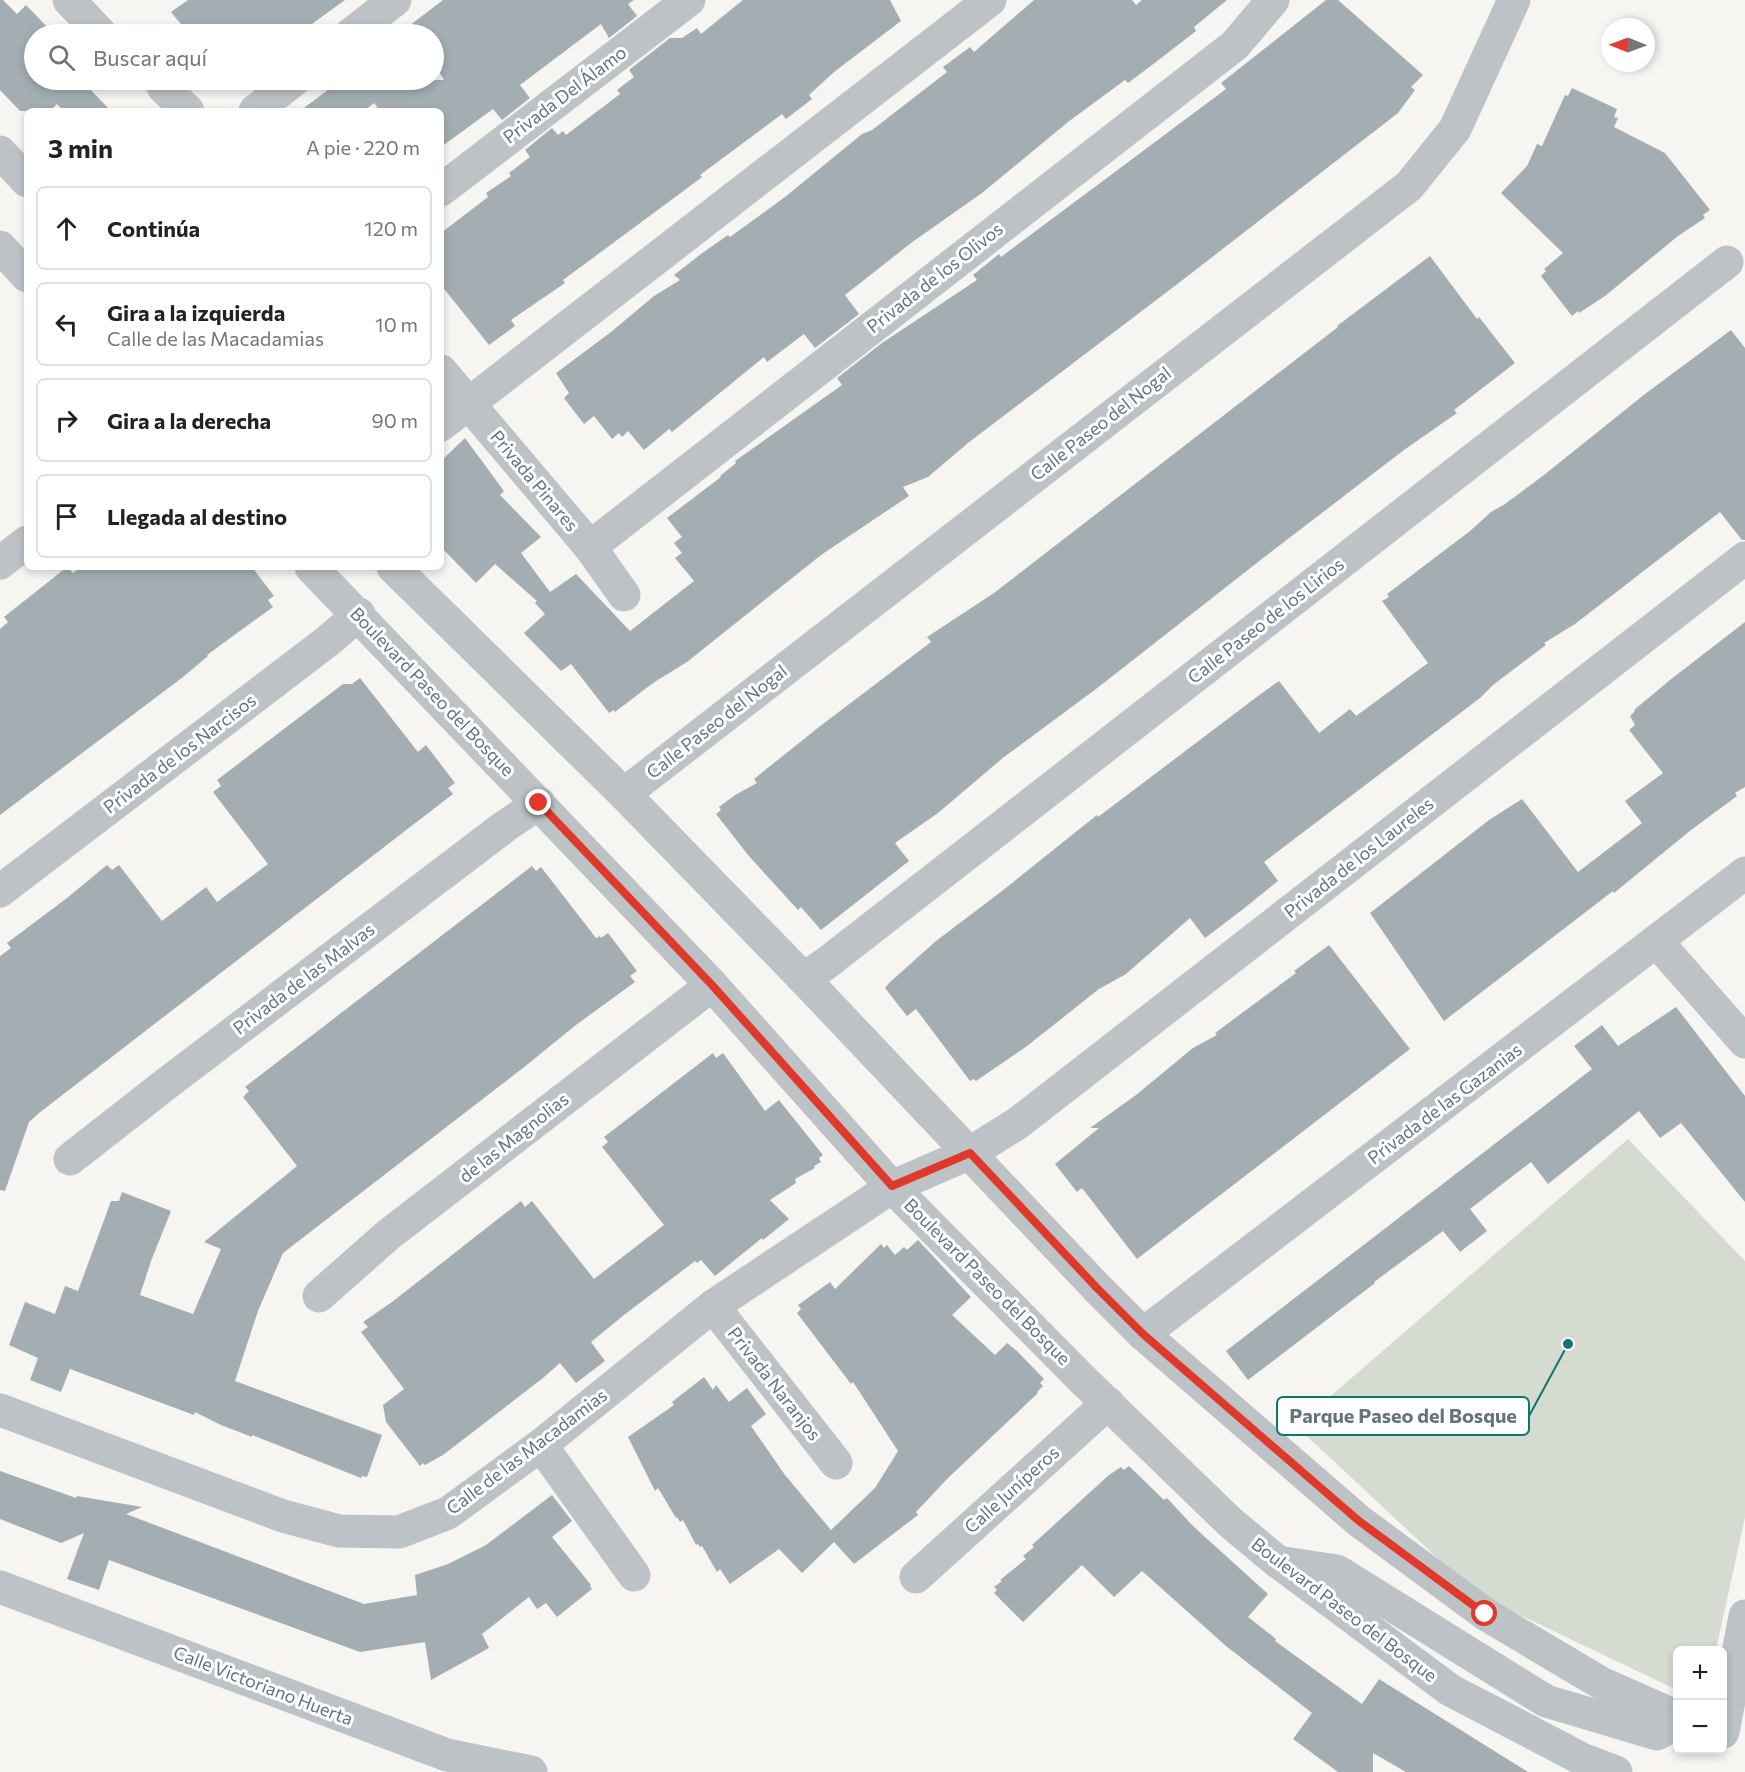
<!DOCTYPE html>
<html lang="es">
<head>
<meta charset="utf-8">
<style>
  :root { --surface:#fff; --page:#f6f6f6; --text:#222; --muted:#767676; --line:#e0e0e0 }
  body { margin:0; font-family:Commissioner,sans-serif; background:var(--page); color:var(--text) }
  .controls { position:absolute; right:18px; bottom:18px; display:grid; overflow:hidden; border-radius:9px; box-shadow:0 3px 9px #0003 }
  .controls button { width:54px; height:54px; display:grid; place-items:center; padding:0; border:0; border-bottom:2px solid var(--line); background:var(--surface); color:var(--text); font:30px sans-serif }
  .compass { position:absolute; left:1601px; top:18px; width:54px; height:54px; border-radius:50%; background:var(--surface); box-shadow:0 3px 9px #0003; rotate:271deg }
  .stop { position:absolute; width:18px; height:18px; margin:-14px; border:4px solid #de392a; border-radius:50%; background:#fff }
  .stop.end { background:#de392a; border-color:#fff; box-shadow:0 2px 6px #0008 }
  .list { margin:0; padding:0; list-style:none }
  h2 { display:flex; justify-content:space-between; align-items:center; height:78px; margin:0; padding:0 24px; font-size:26px }
  h2 small { font-size:20px; font-weight:400; color:var(--muted) }
  .list li { display:grid; grid-template-columns:39px 1fr auto; gap:18px; align-items:center; box-sizing:border-box; height:84px; margin:0 12px 12px; padding:0 12px; border:2px solid var(--line); border-radius:9px }
  .list b { display:block; font-size:22px; white-space:nowrap }
  .list p { margin:0; font-size:20px; white-space:nowrap; color:var(--muted) }
  .list em { font-size:20px; font-style:normal; color:var(--muted) }
  .icon { flex:none; width:33px; height:33px; fill:none; stroke:currentColor; stroke-width:2; stroke-linecap:round; stroke-linejoin:round }
  .map { position:relative; flex:none; width:1745px; height:1772px; overflow:hidden }
  .search { position:absolute; background:var(--surface); box-shadow:0 3px 9px #0003; left:24px; top:24px; width:420px; height:66px; display:flex; align-items:center; gap:15px; box-sizing:border-box; padding:0 21px; border-radius:33px; color:var(--muted); font-size:22px }
  .panel { position:absolute; background:var(--surface); box-shadow:0 3px 9px #0003; left:24px; top:108px; width:420px; height:462px; border-radius:9px }
  .map>svg:first-child { display:block }
  .green { fill:#d6dbd2 }
  .building { fill:#a4aeb2 }
  .lines { fill:none; stroke-linecap:round; stroke-linejoin:round }
  .minor { stroke:#bcc2c5; stroke-width:33 }
  .route { stroke:#de392a; stroke-width:8 }
  .labels { text-anchor:middle; stroke-width:6; stroke-linejoin:round; paint-order:stroke }
  .street-label { font-size:18px; fill:#62757d; stroke:#fff }
  .leader { fill:none; stroke:#0f766e; stroke-width:2 }
  .callout-dot { fill:#0f766e; stroke:#fff; stroke-width:2 }
  .callout { fill:#fff; stroke:#0f766e; stroke-width:2 }
  .callout-label { font-size:20px; text-anchor:middle; font-weight:bold; fill:#62757d }
</style>
</head>
<body>
<div class="map">
<svg width="1745" height="1772" viewBox="0 0 1745 1772">
  <rect width="100%" height="100%" fill="#f6f5f2"/>
  <!-- green -->
  <path class="green" d="M1628 1139 1745 1261V1517L1716 1650H1678L1677 1690 1476 1594 1296 1426Z"/>
  <!-- building -->
  <g class="building">
    <path d="M0 0H3L17 14 26 5 54 34H34V80H81L111 111H64L57 104 50 111H20L0 90Z"/>
    <path d="M188 0H345L298 34H189L171 12Z"/>
    <path d="M443 0H634L628 4 637 16 609 38 601 24 520 85 530 98 502 120 493 109 441 147V111H380L374 103 364 111H300L341 80H444L434 63V34H415L409 26Z"/>
    <path d="M743 0H890L901 21 834 72 809 95 812 99 786 119 782 114 700 175 702 177 674 198 563 280 565 283 511 320 515 326 489 345 441 285V233L488 197 486 193 511 176 509 173 530 157 525 150 552 128 558 135 563 131 566 135 620 94 617 90 634 77 629 70 670 38H682L697 28 701 34Z"/>
    <path d="M1034 0H1132L1136 5 1142 0H1227L1194 27 1196 31 1156 62 1128 83 1125 80 1068 122 982 193 911 243 845 295 859 314 815 348 804 334 767 362 764 357 672 432 669 429 644 450 628 431 622 437 619 433 612 439 594 416 584 424 564 398 569 393 556 373 611 332 654 296 680 280 674 275 701 254 728 235 730 237 785 197 862 134 872 130 947 72 943 67 970 47 974 52Z"/>
    <path d="M1326 0H1338L1423 75 1411 87 1415 90 1398 113 1180 282 968 443 928 477 903 487 909 496 821 555 687 662 653 683 615 712 614 710 609 713 571 664 561 671 524 633 545 614 535 603 537 601 495 564 476 583 441 547V461L465 438 504 491 500 495 541 537 521 553 550 592 576 574 630 631 694 581 675 558 682 553 674 543 682 537 667 518 721 477 720 476 736 463 735 461 842 385 837 378 882 343 977 280 973 275 999 254 1001 257 1226 89 1221 83Z"/>
    <path d="M1572 88 1617 109 1614 117 1618 118 1614 127 1665 153 1710 210 1703 215 1705 218 1678 236 1605 296 1579 313 1578 311 1572 316 1541 276 1546 271 1544 269 1563 253 1501 193 1527 166 1537 144 1542 146 1565 95 1568 96Z"/>
    <path d="M1430 256 1477 319 1479 317 1515 363 1454 410 1457 413 1404 450 1267 555 1096 689 1004 757 938 813 895 843 909 861 821 930 801 907 798 910 748 855 716 814 721 810 719 807 735 795 757 783 754 779 819 727 931 642 927 637 994 593 1338 327 1337 326Z"/>
    <path d="M1731 330 1745 348V540H1742L1720 512 1575 624 1544 643 1546 645 1493 685 1480 698 1264 862 1278 881 1242 910 1205 938 1190 918 1126 974 1099 989 1027 1046 976 1081 973 1079 970 1081 916 1009 907 1016 885 988 889 983 936 941 1002 891 1097 815 1098 817 1262 693 1279 681 1319 733 1350 709 1356 716 1428 663 1382 601 1389 597 1387 594 1470 531 1491 512 1505 504 1544 475 1645 394Z"/>
    <path d="M67 567 73 573 81 567H252L274 596 268 600 273 607 207 655 208 656 183 677 0 815V629L8 622 4 617Z"/>
    <path d="M1745 622V787L1735 793 1737 796 1691 830 1614 893 1613 891 1444 1021 1370 913 1489 820 1522 799 1578 872 1642 823 1625 801 1663 773 1629 730 1635 725 1630 716 1635 711 1634 710 1670 680Z"/>
    <path d="M360 678 418 752 426 745 455 783 448 788 453 794 39 1113 29 1122 5 1191 0 1190V956L11 948 7 943 67 898 107 865 112 870 119 865 162 921 206 887 217 902 268 864 213 792 221 786 217 780 343 684H352Z"/>
    <path d="M532 866 536 871 541 867 596 938 600 936 601 938 608 933 637 971 630 976 635 982 576 1025 523 1068 283 1253 258 1311 235 1381 382 1435 367 1477 362 1476 361 1478 252 1435V1437L221 1425 195 1412 194 1415 70 1369 61 1392 30 1380 38 1358 9 1345 25 1302 55 1314 65 1286 78 1291 111 1201H119L122 1192 171 1211 151 1261 140 1295 193 1314 221 1249 204 1242 297 1166 243 1097 249 1091 245 1087Z"/>
    <path d="M1329 945 1410 1049 1137 1259 1082 1188 1077 1192 1055 1164 1099 1128H1090L1136 1095 1193 1048 1217 1035 1215 1033 1296 973 1294 971Z"/>
    <path d="M1676 1007 1745 1096V1202L1681 1123 1660 1138 1639 1111 1548 1184 1531 1162 1470 1209 1487 1231 1460 1252 1443 1231 1374 1282 1375 1283 1248 1380 1226 1351 1592 1069 1574 1046 1602 1025 1618 1046Z"/>
    <path d="M713 1053 716 1058 723 1053 765 1111 779 1100 823 1155 819 1158 821 1162 814 1166 815 1168 795 1179 796 1183 770 1200 789 1219 763 1240 762 1238 715 1276 701 1260 697 1263 695 1261 624 1315 591 1342 605 1361 576 1383 560 1363 543 1378 443 1455 425 1465 423 1463 420 1466 386 1422 383 1405 404 1389 361 1332 368 1327 363 1322 392 1302 521 1201 525 1207 532 1201 594 1279 664 1225 602 1147 608 1142 604 1137Z"/>
    <path d="M918 1240 971 1297 952 1315 995 1355 1007 1343 1017 1351 1044 1379 1040 1383 1043 1386 1037 1392 1038 1393 948 1478 916 1512 918 1515 854 1564 834 1542 802 1573 779 1549 730 1584 720 1569 717 1572 702 1546 700 1547 698 1544 696 1545 683 1520 680 1522 677 1517 676 1518 658 1488 655 1491 628 1437 674 1405 672 1402 704 1377 713 1390 716 1385 729 1402 747 1388 766 1414 751 1426 785 1475 831 1530 875 1488 898 1451 853 1382 851 1384 797 1313 801 1309 798 1305 830 1282 835 1289 881 1244 884 1248 887 1245 895 1255 904 1247 907 1250Z"/>
    <path d="M1129 1466 1164 1500 1167 1498 1194 1527 1268 1594 1248 1617 1276 1639 1275 1641 1362 1704 1379 1679 1528 1772H1406L1373 1753V1772H1338L1293 1739 1312 1713 1226 1646 1142 1571 1114 1597 1082 1565 1023 1622 994 1593 997 1590 994 1587 1002 1581 1000 1580 1026 1559 1023 1556 1034 1547 1032 1545 1109 1475 1121 1467 1124 1470Z"/>
    <path d="M0 1471 76 1498 77 1496 142 1507 126 1514 364 1604 417 1595 415 1575 448 1564 486 1545 552 1495 572 1521 552 1537 591 1585 590 1586 592 1589 557 1617 546 1603 537 1609 529 1597 482 1634 489 1648 431 1680 425 1642 360 1652 109 1560 99 1590 67 1579 84 1533 61 1543 0 1519Z"/>
  </g>
  <g class="lines">
    <!-- minor -->
    <g class="minor">
      <path d="M69 0 101 34"/>
      <path d="M351 34 395 0"/>
      <path d="M163 87 188 111"/>
      <path d="M255 111 294 80"/>
      <path d="M0 152 27 181"/>
      <path d="M441 190 689 0"/>
      <path d="M0 247 27 276"/>
      <path d="M441 371 590 547 624 595"/>
      <path d="M441 425 990 0"/>
      <path d="M590 547 1235 45 1273 0"/>
      <path d="M0 563 27 542"/>
      <path d="M311 567 712 985 892 1187 1081 1378 1231 1523 1278 1562 1450 1690 1584 1760 1616 1772"/>
      <path d="M393 567 624 794 804 979 1097 1288 1143 1334 1359 1521 1485 1614 1601 1683 1678 1717"/>
      <path d="M624 794 1409 186 1455 129 1514 0"/>
      <path d="M0 891 329 640 359 614"/>
      <path d="M1657 942 1745 1042"/>
      <path d="M804 979 828 962 1727 262"/>
      <path d="M70 1159 166 1084 504 827 539 803"/>
      <path d="M319 1296 388 1235 712 985"/>
      <path d="M713 1306 836 1463"/>
      <path d="M1143 1334 1745 873"/>
      <path d="M0 1410 283 1516 339 1531 399 1532 448 1513 541 1445 713 1306 892 1187 970 1153 1018 1123 1745 558"/>
      <path d="M541 1445 634 1575"/>
      <path d="M1284 1563 1337 1571 1546 1701 1657 1734 1678 1723"/>
      <path d="M916 1577 1108 1403"/>
      <path d="M0 1587 447 1755 531 1772"/>
      <path d="M1723 1732 1745 1616"/>
    </g>
  </g>
  <g class="lines">
    <!-- route -->
    <path class="route" d="M539 803 712 985 892 1186 970 1153 1097 1288 1143 1334 1359 1521 1485 1614"/>
  </g>
  <g class="labels">
    <!-- street labels -->
    <g class="street-label">
      <text transform="translate(565 95) rotate(-37)" y="6">Privada Del Álamo</text>
      <text transform="translate(935 278) rotate(-38)" y="6">Privada de los Olivos</text>
      <text transform="translate(1101 424) rotate(-38)" y="6">Calle Paseo del Nogal</text>
      <text transform="translate(534 481) rotate(50)" y="6">Privada Pinares</text>
      <text transform="translate(1266 621) rotate(-38)" y="6">Calle Paseo de los Lirios</text>
      <text transform="translate(432 692) rotate(46)" y="6">Boulevard Paseo del Bosque</text>
      <text transform="translate(717 722) rotate(-38)" y="6">Calle Paseo del Nogal</text>
      <text transform="translate(180 754) rotate(-37)" y="6">Privada de los Narcisos</text>
      <text transform="translate(1359 858) rotate(-38)" y="6">Privada de los Laureles</text>
      <text transform="translate(304 979) rotate(-37)" y="6">Privada de las Malvas</text>
      <text transform="translate(1445 1104) rotate(-37)" y="6">Privada de las Gazanias</text>
      <text transform="translate(514 1138) rotate(-38)" y="6">de las Magnolias</text>
      <text transform="translate(987 1282) rotate(45)" y="6">Boulevard Paseo del Bosque</text>
      <text transform="translate(774 1384) rotate(52)" y="6">Privada Naranjos</text>
      <text transform="translate(527 1452) rotate(-37)" y="6">Calle de las Macadamias</text>
      <text transform="translate(1012 1490) rotate(-42)" y="6">Calle Juníperos</text>
      <text transform="translate(1344 1610) rotate(37)" y="6">Boulevard Paseo del Bosque</text>
      <text transform="translate(263 1686) rotate(21)" y="6">Calle Victoriano Huerta</text>
    </g>
  </g>
  <!-- callouts -->
  <path class="leader" d="M1568 1344L1529 1416"/>
  <circle class="callout-dot" cx="1568" cy="1344" r="6"/>
  <rect class="callout" x="1277" y="1397" width="252" height="38" rx="6"/>
  <g class="callout-label">
    <text x="1403" y="1423">Parque Paseo del Bosque</text>
  </g>
</svg>
<div class="controls">
<button>+</button>
<button>−</button>
</div>
<svg class="compass" viewBox="-18 -18 36 36"><path d="M0-13l5 13h-10z" fill="#e53935"/><path d="M0 13l5-13h-10z" fill="#767676"/></svg>
<div class="stop" style="left:1485px;top:1614px"></div>
<div class="stop end" style="left:539px;top:803px"></div>
<div class="search"><svg class="icon" aria-label="search" viewBox="0 0 24 24"><circle cx="10" cy="10" r="6"/><path d="M15 15l6 6"/></svg>Buscar aquí</div>
<section class="panel">
<h2>3 min<small>A pie · 220 m</small></h2>
<ul class="list">
<li><svg class="icon" aria-label="ahead" viewBox="0 0 24 24"><path d="M12 20V5M6 11l6-6 6 6"/></svg><div><b>Continúa</b></div><em>120 m</em></li>
<li><svg class="icon" aria-label="left" viewBox="0 0 24 24"><path d="M17 20v-9H6M10 6l-5 5 5 5"/></svg><div><b>Gira a la izquierda</b><p>Calle de las Macadamias</p></div><em>10 m</em></li>
<li><svg class="icon" aria-label="right" viewBox="0 0 24 24"><path d="M7 20v-9h11M14 6l5 5-5 5"/></svg><div><b>Gira a la derecha</b></div><em>90 m</em></li>
<li><svg class="icon" aria-label="arrive" viewBox="0 0 24 24"><path d="M6 21V4h12l-3 4 3 4H6"/></svg><div><b>Llegada al destino</b></div></li>
</ul>
</section>
</div>
</body>
</html>
